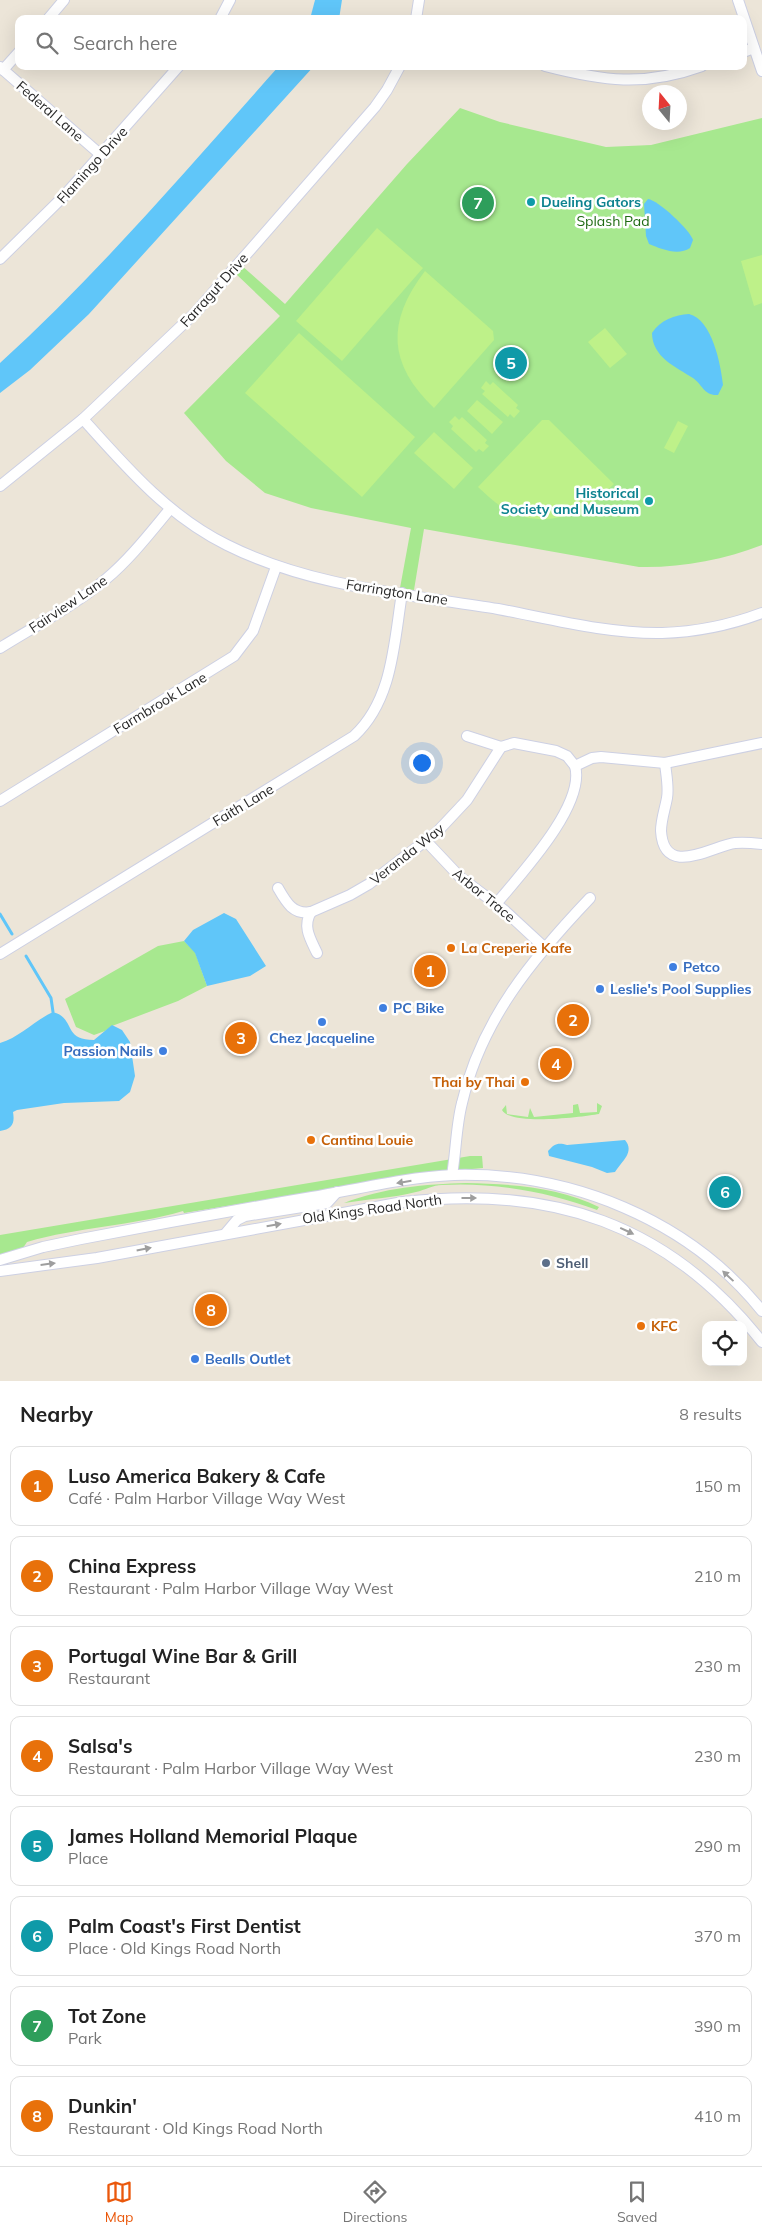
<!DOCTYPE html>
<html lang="en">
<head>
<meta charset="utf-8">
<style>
  :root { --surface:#fff; --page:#f2f2f2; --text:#222; --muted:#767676; --line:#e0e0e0; --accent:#ea580c }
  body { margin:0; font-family:Mulish,sans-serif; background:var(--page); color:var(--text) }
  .controls { position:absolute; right:15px; bottom:15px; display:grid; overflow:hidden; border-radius:10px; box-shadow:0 5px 20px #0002 }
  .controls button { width:45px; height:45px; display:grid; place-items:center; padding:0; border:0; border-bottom:1px solid var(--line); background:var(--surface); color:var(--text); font:25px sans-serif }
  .compass { position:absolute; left:642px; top:85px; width:45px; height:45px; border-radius:50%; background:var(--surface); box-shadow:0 5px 20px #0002; rotate:342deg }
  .you { position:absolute; left:421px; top:762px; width:18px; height:18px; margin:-12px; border:4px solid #fff; border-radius:50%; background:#1a73e8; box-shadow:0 0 0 8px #1a73e833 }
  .badge { display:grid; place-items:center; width:32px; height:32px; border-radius:50%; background:var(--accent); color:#fff; font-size:16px; font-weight:700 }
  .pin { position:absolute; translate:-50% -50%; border:2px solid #fff; box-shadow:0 1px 5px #0006 }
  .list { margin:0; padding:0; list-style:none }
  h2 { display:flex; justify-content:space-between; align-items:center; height:65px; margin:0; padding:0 20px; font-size:21px }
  h2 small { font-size:16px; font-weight:400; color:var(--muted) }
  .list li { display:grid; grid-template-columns:32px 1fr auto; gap:15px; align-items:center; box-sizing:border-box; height:80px; margin:0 10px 10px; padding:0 10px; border:1px solid var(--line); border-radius:10px }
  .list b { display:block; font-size:19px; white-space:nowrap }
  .list p { margin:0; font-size:16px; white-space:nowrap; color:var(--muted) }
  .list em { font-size:16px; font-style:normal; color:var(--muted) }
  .icon { flex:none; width:28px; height:28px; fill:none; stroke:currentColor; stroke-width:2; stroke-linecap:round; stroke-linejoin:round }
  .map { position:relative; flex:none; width:762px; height:1381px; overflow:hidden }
  .search { position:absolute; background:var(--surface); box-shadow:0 5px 20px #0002; left:15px; right:15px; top:15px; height:55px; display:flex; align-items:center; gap:12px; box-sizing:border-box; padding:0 18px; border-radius:10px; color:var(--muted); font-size:19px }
  .sheet { height:785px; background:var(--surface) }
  nav { display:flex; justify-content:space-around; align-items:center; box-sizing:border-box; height:70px; border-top:1px solid var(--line); background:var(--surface); font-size:14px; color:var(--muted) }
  nav a { display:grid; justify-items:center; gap:2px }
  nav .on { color:var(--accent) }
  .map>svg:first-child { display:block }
  .green { fill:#a7e88f }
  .pitch { fill:#bef189 }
  .water { fill:#60c6f9 }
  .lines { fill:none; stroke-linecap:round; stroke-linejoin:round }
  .stream { stroke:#60c6f9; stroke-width:3 }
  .minor-casing { stroke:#cdd0e3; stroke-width:12 }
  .minor { stroke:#fff; stroke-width:10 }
  .oneway { fill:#9e9e9e }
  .culture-dot { fill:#0f9aa8; stroke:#fff; stroke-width:2 }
  .food-dot { fill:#e8710a; stroke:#fff; stroke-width:2 }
  .shop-dot { fill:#3f7fe0; stroke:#fff; stroke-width:2 }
  .service-dot { fill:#5c6f8a; stroke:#fff; stroke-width:2 }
  .labels { text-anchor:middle; stroke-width:5; stroke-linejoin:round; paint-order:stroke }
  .street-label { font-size:14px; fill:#282828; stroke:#fff }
  .culture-label { font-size:14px; font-weight:bold; fill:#0d838f; stroke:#fff; text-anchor:start }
  .park-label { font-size:14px; fill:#1f6a13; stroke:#fff }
  .food-label { font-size:14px; font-weight:bold; fill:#c56008; stroke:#fff; text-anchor:start }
  .shop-label { font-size:14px; font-weight:bold; fill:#366cbe; stroke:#fff; text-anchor:start }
  .service-label { font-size:14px; font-weight:bold; fill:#4e5e75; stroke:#fff; text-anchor:start }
</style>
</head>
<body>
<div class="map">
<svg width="762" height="1381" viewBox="0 0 762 1381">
  <rect width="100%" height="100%" fill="#ece5d8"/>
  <!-- green -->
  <g class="green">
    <path d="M460 108 500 122 606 147 651 145 762 118V545C723 560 681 568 639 567L424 529 414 590 400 588 411 528 311 508 265 493 226 461 184 413 280 316 235 273 241 265 285 304 407 164Z"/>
    <path d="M184 941 195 952 207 986 178 1001 112 1026 105 1031 94 1035 76 1027 65 999 158 946Z"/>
    <path d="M597 1103 602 1106 599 1114C582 1117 510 1126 502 1110L506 1105 507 1114 528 1117 530 1108 534 1117 573 1113V1105L578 1104 580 1113 597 1112Z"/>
    <path d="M470 1156H482L483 1168 428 1173 184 1213 183 1211C132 1226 78 1227 27 1242L23 1248 0 1255V1235Z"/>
    <path d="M466 1183C510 1184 559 1187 599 1207L597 1210C549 1192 494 1182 442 1185 433 1185 425 1190 416 1192 393 1198 368 1199 344 1203 382 1188 426 1184 466 1183Z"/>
  </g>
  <!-- pitch -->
  <g class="pitch">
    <path d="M377 228 423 268 342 361 296 321Z"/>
    <path d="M762 255V303L754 306 741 261Z"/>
    <path d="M425 271 493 331 494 340 434 408C388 364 386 322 425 271Z"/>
    <path d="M605 328 627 354 610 368 588 342Z"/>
    <path d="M299 333 415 437 362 497 245 393Z"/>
    <path d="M486 381 490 385 493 382 518 405 516 408 520 411 514 418 510 414 508 417 482 394 485 391 481 388Z"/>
    <path d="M477 400 503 422 492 434 467 411Z"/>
    <path d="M455 416 459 420 462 417 487 440 485 443 489 446 483 452 479 449 476 452 451 429 453 426 449 422Z"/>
    <path d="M542 420H549L614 484C588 509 553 529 516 514 501 509 489 497 478 487Z"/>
    <path d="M678 421 688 426 674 453 664 448Z"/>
    <path d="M434 432 473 468 454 489 414 453Z"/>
  </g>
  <!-- water -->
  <g class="water">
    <path d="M315 0H342L339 19H310Z"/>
    <path d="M279 66H314L89 314 30 370 0 393V363C100 272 189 167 279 66Z"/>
    <path d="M648 199C658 200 690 230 693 240L690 248C678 256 661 249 649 244L646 236 644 204Z"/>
    <path d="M689 314C712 319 721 365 723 385L718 395C704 396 702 384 693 378 676 367 652 357 652 333 660 320 675 315 689 314Z"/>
    <path d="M224 913 236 919 266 966 250 976 207 986 195 953 184 941 193 930Z"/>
    <path d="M53 1012C76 1018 62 1040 94 1040L112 1025 122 1030 130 1042 135 1076 130 1092 119 1101 64 1103 17 1110 13 1112C15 1124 12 1129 0 1131V1043C20 1037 34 1021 53 1012Z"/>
    <path d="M625 1140C635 1152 622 1161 615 1172L607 1173 592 1167 549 1156 548 1151C554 1144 558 1142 567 1145Z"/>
  </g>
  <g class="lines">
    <!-- stream -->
    <g class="stream">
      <path d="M0 914 12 934"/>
      <path d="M26 956 51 998 53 1012"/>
    </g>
    <!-- minor casing -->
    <g class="minor-casing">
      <g id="minor">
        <path d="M738 0 762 71"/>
        <path d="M48 19 64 0"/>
        <path d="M220 19 230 0"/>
        <path d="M416 19 419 0"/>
        <path d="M743 52 754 48"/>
        <path d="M545 66C603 81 644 87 702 66"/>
        <path d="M0 67 101 155"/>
        <path d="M3 70 19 52"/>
        <path d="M0 259 63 197 179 66"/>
        <path d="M83 419C126 467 168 516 227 545 311 587 406 594 498 609 551 619 608 634 662 633 696 632 730 625 762 613"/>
        <path d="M0 486 83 419 196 312 375 107 387 90 400 66"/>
        <path d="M0 648C35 626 74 606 106 579 130 559 150 533 170 509"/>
        <path d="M467 736 501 747 514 743 556 751 567 756 575 766 592 758 601 757 665 763 762 743"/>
        <path d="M665 763C666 774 669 787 667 798 665 809 661 820 661 831 664 879 712 846 735 843 744 842 753 843 762 844"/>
        <path d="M0 801 234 656 253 631 276 567"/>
        <path d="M426 841 460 877 504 910 544 947"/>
        <path d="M278 888C286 902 293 915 311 912 302 927 311 940 317 953"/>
        <path d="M496 904C520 875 586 805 575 766"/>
        <path d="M311 912 350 895 369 884 437 832 467 800 501 747"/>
        <path d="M0 954 354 736C393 700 394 642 402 593"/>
        <path d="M452 1175C456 1152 456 1126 462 1103 481 1020 533 958 590 898"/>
        <path d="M226 1233 237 1220 245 1216 327 1203 337 1192"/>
        <path d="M0 1260 43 1247 81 1239C158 1224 235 1210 312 1197 358 1189 407 1177 454 1175 570 1172 688 1219 762 1311"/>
        <path d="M0 1271 97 1258 403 1202C551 1185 668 1223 762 1342"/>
      </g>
    </g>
    <!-- minor -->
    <use href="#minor" class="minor"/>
  </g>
  <!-- one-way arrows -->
  <defs><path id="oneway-solid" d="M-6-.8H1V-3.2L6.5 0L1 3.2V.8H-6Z" transform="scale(1.25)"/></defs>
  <g class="oneway">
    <use href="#oneway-solid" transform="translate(404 1182) rotate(171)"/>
    <use href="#oneway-solid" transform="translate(469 1198)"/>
    <use href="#oneway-solid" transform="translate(274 1225) rotate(-10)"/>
    <use href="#oneway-solid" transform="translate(627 1231) rotate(25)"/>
    <use href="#oneway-solid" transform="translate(144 1249) rotate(-11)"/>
    <use href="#oneway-solid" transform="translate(48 1264) rotate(-7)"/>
    <use href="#oneway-solid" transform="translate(728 1276) rotate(-137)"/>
  </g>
  <!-- markers -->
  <g class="culture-dot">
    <circle cx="531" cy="202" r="5"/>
    <circle cx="649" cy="501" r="5"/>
  </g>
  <g class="food-dot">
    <circle cx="451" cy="948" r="5"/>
    <circle cx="525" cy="1082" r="5"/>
    <circle cx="311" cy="1140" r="5"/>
    <circle cx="641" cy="1326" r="5"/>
  </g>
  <g class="shop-dot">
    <circle cx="673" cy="967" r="5"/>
    <circle cx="600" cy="989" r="5"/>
    <circle cx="383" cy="1008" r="5"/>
    <circle cx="322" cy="1022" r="5"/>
    <circle cx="163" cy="1051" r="5"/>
    <circle cx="195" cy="1359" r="5"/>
  </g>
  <circle class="service-dot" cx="546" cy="1263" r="5"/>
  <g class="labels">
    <!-- street labels -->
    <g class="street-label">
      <text transform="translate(50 111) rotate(41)" y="5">Federal Lane</text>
      <text transform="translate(92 165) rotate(-48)" y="5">Flamingo Drive</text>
      <text transform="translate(214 290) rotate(-48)" y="5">Farragut Drive</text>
      <text transform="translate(397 592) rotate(9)" y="5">Farrington Lane</text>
      <text transform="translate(68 604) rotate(-34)" y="5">Fairview Lane</text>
      <text transform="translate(160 703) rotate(-31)" y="5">Farmbrook Lane</text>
      <text transform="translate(243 805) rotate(-31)" y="5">Faith Lane</text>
      <text transform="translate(407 854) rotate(-38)" y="5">Veranda Way</text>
      <text transform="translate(484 895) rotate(39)" y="5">Arbor Trace</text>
      <text transform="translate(372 1209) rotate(-8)" y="5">Old Kings Road North</text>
    </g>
    <!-- culture labels -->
    <g class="culture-label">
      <text x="541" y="207">Dueling Gators</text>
      <text x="639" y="498" text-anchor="end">Historical<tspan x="639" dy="16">Society and Museum</tspan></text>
    </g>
    <!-- park labels -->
    <g class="park-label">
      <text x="613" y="226">Splash Pad</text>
    </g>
    <!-- food labels -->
    <g class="food-label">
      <text x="461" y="953">La Creperie Kafe</text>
      <text x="515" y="1087" text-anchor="end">Thai by Thai</text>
      <text x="321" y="1145">Cantina Louie</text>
      <text x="651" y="1331">KFC</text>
    </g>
    <!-- shop labels -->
    <g class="shop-label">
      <text x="683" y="972">Petco</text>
      <text x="610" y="994">Leslie's Pool Supplies</text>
      <text x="393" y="1013">PC Bike</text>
      <text x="322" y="1043" text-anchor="middle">Chez Jacqueline</text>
      <text x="153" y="1056" text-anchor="end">Passion Nails</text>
      <text x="205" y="1364">Bealls Outlet</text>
    </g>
    <!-- service labels -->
    <g class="service-label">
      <text x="556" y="1268">Shell</text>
    </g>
  </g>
</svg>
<div class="controls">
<button><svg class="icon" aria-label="locate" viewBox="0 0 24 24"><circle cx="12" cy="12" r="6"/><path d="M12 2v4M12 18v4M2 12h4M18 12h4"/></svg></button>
</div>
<svg class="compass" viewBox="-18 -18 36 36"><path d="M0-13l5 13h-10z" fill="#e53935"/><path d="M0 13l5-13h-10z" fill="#767676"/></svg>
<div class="you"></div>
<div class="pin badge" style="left:430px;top:971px;background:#e8710a">1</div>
<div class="pin badge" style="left:573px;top:1020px;background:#e8710a">2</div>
<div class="pin badge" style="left:241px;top:1038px;background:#e8710a">3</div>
<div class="pin badge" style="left:556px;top:1064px;background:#e8710a">4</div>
<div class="pin badge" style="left:511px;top:363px;background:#0f9aa8">5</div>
<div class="pin badge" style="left:725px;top:1192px;background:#0f9aa8">6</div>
<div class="pin badge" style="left:478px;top:203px;background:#2e9e5b">7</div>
<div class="pin badge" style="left:211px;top:1310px;background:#e8710a">8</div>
<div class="search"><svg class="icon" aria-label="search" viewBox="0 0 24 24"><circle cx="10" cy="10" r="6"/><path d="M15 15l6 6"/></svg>Search here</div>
</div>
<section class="sheet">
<h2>Nearby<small>8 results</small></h2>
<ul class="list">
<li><span class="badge" style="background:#e8710a">1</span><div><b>Luso America Bakery &amp; Cafe</b><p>Café · Palm Harbor Village Way West</p></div><em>150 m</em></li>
<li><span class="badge" style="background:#e8710a">2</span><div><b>China Express</b><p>Restaurant · Palm Harbor Village Way West</p></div><em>210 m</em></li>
<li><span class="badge" style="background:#e8710a">3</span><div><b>Portugal Wine Bar &amp; Grill</b><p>Restaurant</p></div><em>230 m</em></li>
<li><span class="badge" style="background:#e8710a">4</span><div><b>Salsa's</b><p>Restaurant · Palm Harbor Village Way West</p></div><em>230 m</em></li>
<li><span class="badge" style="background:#0f9aa8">5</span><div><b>James Holland Memorial Plaque</b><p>Place</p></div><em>290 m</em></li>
<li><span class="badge" style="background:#0f9aa8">6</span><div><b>Palm Coast's First Dentist</b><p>Place · Old Kings Road North</p></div><em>370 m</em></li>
<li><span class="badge" style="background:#2e9e5b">7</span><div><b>Tot Zone</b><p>Park</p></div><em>390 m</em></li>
<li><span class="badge" style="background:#e8710a">8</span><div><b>Dunkin'</b><p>Restaurant · Old Kings Road North</p></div><em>410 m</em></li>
</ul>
</section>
<nav>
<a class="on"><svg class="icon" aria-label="map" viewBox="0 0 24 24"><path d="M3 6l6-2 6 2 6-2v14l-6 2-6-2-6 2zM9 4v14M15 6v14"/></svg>Map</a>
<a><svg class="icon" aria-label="directions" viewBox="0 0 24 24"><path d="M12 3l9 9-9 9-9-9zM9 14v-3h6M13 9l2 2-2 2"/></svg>Directions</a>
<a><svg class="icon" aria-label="saved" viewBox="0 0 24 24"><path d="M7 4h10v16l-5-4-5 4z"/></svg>Saved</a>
</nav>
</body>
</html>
